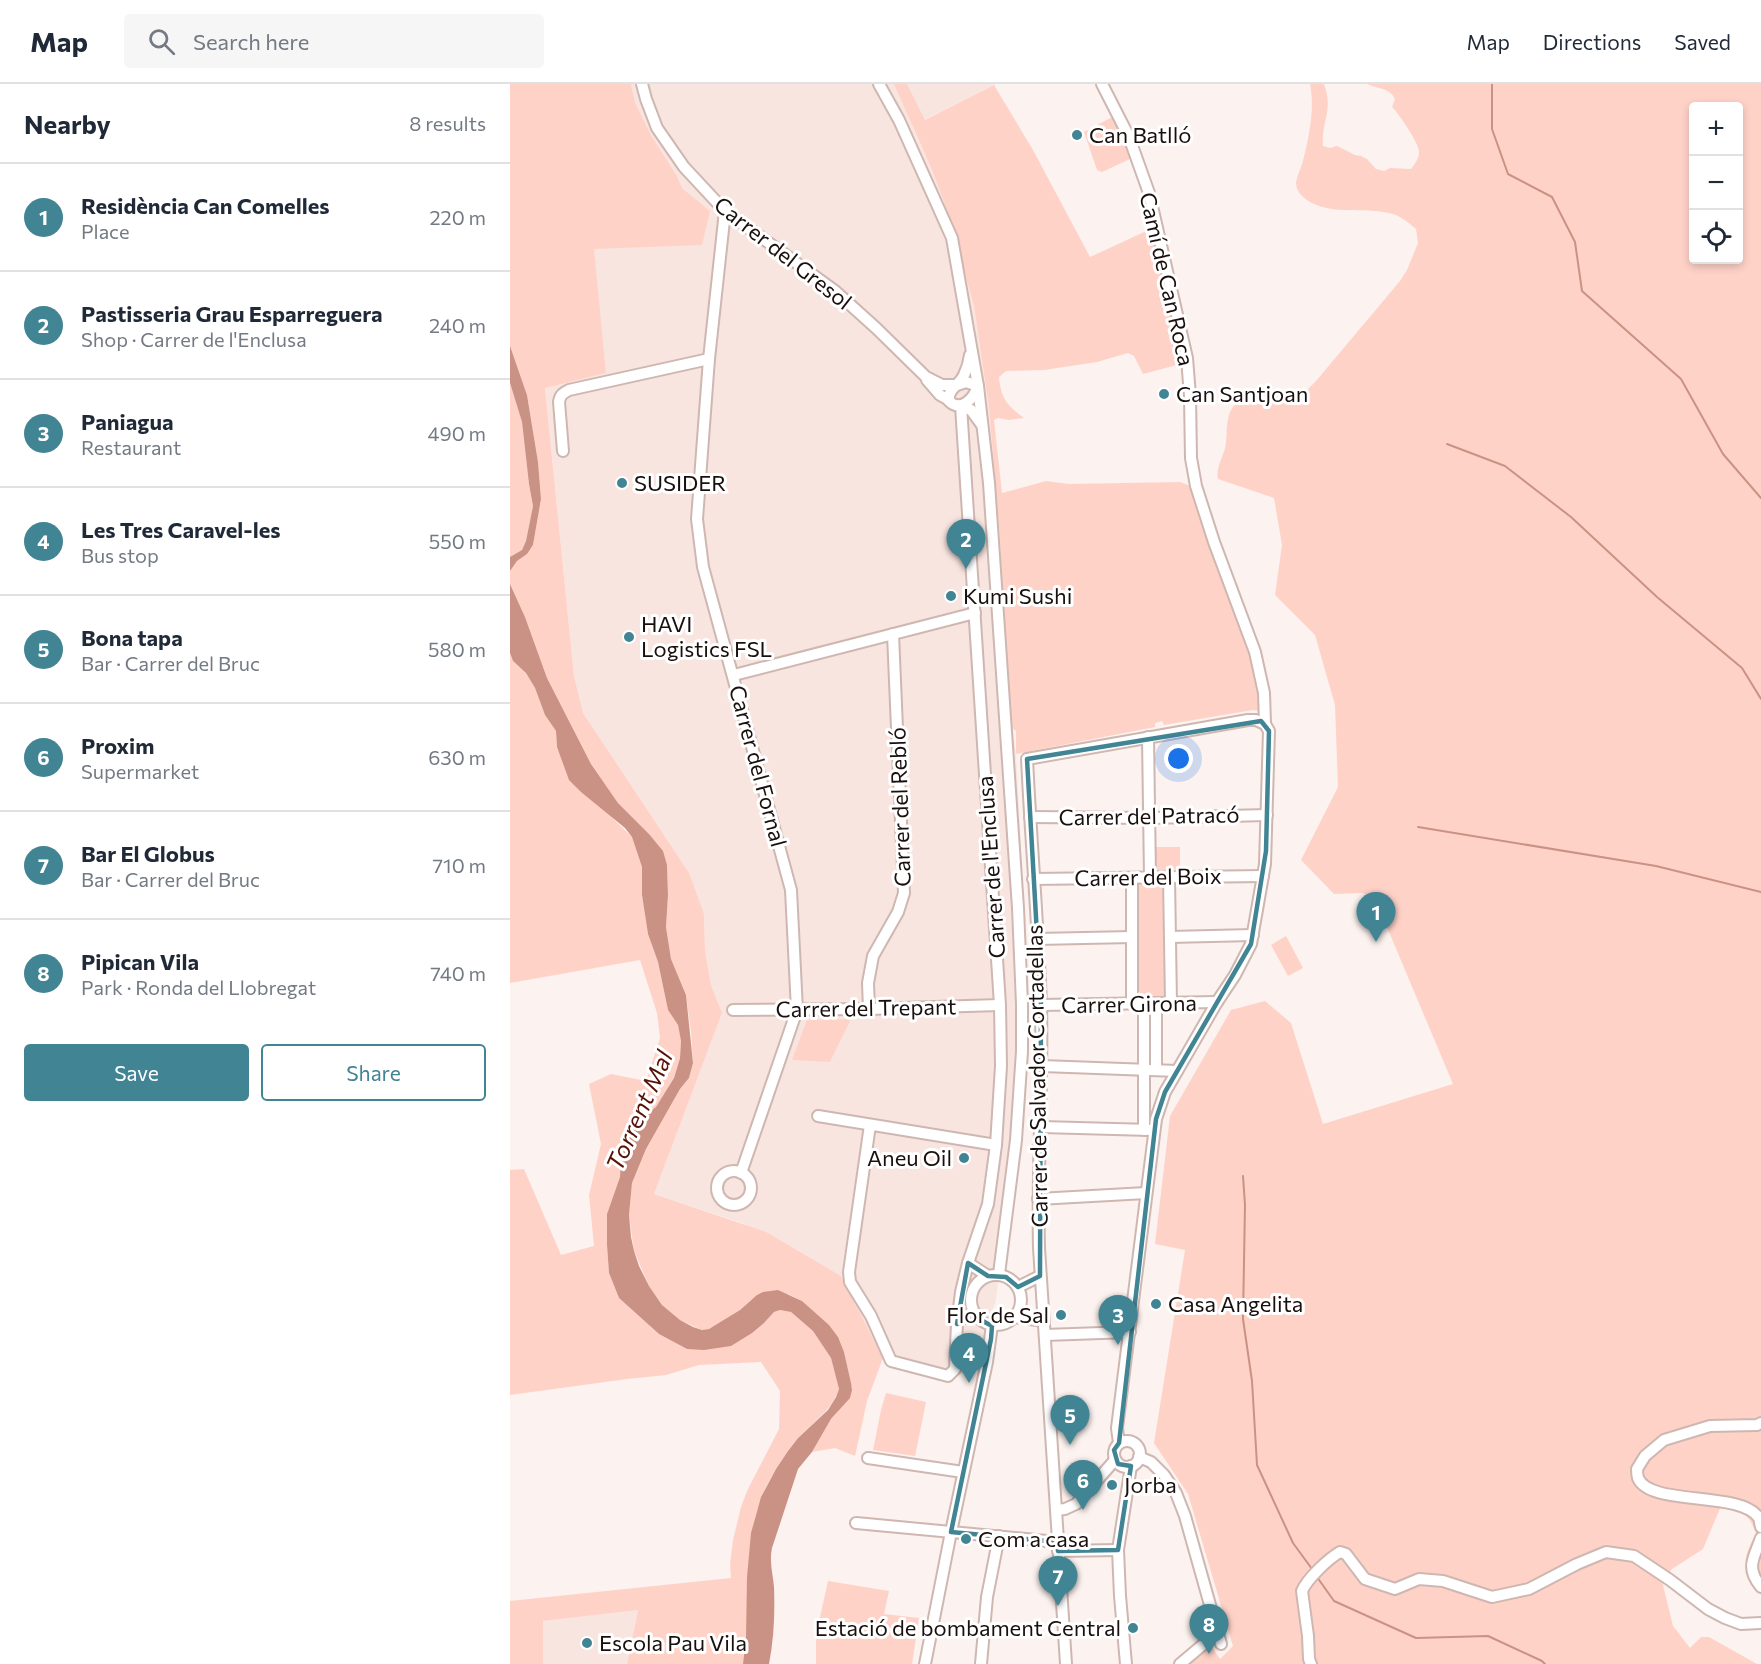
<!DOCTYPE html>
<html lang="en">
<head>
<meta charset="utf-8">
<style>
  :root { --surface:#fff; --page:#f6f6f7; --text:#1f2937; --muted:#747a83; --line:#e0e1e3; --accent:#418493 }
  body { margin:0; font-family:Commissioner,sans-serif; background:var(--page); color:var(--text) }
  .controls { position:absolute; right:18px; top:18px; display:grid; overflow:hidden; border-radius:6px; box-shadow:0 3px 9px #0003 }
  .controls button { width:54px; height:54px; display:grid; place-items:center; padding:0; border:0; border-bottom:2px solid var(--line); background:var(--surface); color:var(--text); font:30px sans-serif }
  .you { position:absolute; left:669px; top:675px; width:21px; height:21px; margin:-15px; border:4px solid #fff; border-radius:50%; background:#1a73e8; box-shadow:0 0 0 9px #1a73e833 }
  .badge { display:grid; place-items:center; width:39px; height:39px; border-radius:50%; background:var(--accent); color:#fff; font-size:20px; font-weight:700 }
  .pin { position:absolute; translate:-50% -50px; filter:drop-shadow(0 2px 3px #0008) }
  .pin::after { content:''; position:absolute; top:32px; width:21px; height:18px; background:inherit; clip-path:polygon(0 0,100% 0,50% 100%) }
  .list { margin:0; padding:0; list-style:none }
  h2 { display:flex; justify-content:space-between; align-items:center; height:78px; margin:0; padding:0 24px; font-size:26px }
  h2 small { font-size:20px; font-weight:400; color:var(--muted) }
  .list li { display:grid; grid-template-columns:39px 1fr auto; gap:18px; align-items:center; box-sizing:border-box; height:108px; padding:0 24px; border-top:2px solid var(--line) }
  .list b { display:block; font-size:22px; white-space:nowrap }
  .list p { margin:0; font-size:20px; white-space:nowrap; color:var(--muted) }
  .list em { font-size:20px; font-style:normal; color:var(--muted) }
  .actions { display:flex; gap:12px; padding:18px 24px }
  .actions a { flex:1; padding:14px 0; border:2px solid var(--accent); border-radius:6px; text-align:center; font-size:21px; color:var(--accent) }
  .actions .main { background:var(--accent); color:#fff }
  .icon { flex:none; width:33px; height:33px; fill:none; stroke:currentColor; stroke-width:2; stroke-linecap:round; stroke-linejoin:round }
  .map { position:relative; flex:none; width:1251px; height:1580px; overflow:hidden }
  header { display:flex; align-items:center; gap:36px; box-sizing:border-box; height:84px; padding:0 30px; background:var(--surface); border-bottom:2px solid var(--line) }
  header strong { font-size:28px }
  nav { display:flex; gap:33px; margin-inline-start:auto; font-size:21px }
  .search { width:420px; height:54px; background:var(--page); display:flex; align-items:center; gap:15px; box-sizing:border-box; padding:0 21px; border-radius:6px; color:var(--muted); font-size:22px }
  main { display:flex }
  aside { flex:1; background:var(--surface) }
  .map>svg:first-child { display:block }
  .built { fill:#f8e5e0 }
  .green { fill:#ffd2c8; fill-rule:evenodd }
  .water { fill:#ca9284 }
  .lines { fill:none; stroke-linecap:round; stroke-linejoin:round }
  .stream { stroke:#ca9284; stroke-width:2 }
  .minor-casing { stroke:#cfb7b1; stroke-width:14 }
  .minor { stroke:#fff; stroke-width:10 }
  .marked { fill:none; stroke:#418493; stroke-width:4.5; stroke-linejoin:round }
  .poi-dot { fill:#418493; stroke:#fff; stroke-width:2 }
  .labels { text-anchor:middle; stroke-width:6; stroke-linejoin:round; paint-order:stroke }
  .poi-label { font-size:22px; fill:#19100e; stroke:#fff; text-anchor:start }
  .street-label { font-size:22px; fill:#19100e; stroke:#fff }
  .water-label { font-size:24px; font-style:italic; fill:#561204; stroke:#fff }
</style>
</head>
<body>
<header>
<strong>Map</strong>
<div class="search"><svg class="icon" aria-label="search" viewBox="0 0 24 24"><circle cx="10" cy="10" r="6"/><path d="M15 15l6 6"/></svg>Search here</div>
<nav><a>Map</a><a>Directions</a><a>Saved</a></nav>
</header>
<main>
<aside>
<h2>Nearby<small>8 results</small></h2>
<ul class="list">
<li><span class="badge">1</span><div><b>Residència Can Comelles</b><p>Place</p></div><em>220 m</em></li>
<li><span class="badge">2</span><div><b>Pastisseria Grau Esparreguera</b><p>Shop · Carrer de l'Enclusa</p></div><em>240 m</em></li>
<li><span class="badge">3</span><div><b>Paniagua</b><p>Restaurant</p></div><em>490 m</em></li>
<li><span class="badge">4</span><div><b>Les Tres Caravel-les</b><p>Bus stop</p></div><em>550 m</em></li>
<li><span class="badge">5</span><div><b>Bona tapa</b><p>Bar · Carrer del Bruc</p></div><em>580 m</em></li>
<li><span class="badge">6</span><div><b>Proxim</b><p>Supermarket</p></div><em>630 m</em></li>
<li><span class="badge">7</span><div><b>Bar El Globus</b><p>Bar · Carrer del Bruc</p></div><em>710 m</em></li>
<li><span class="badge">8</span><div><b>Pipican Vila</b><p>Park · Ronda del Llobregat</p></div><em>740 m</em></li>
</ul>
<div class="actions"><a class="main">Save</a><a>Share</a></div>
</aside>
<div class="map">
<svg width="1251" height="1580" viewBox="0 0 1251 1580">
  <rect width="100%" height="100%" fill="#fcf2ef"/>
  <!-- built -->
  <g class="built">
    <path d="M121 0H486L402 42 422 86 437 126 464 222 479 324 490 454 499 612 506 670 519 925 486 1216 460 1291 373 1274 331 1192 232 1139 144 1110 212 929 201 901 195 866 194 830 102 674 73 629 64 592 35 303 96 289 83 165 200 127 172 104 167 92 141 51 125 18Z"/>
    <path d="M128 1526 117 1580H33V1537Z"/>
  </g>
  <!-- green -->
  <g class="green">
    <path d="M0 0H121L125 18 141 51 167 92 172 104 200 127 192 161 84 165 96 289 35 304 64 592 73 629 179 789 194 830 195 866 201 901 212 929 144 1110 256 1148 331 1192 373 1274 357 1317 345 1372 325 1364 302 1368 321 1335 326 1330 342 1306 334 1268 292 1217 278 1210 241 1216 230 1226 212 1238 199 1245 192 1246 170 1236 152 1221 139 1202 124 1167 119 1131 122 1099 136 1065 170 1005 179 994 183 979 181 948 176 911 161 875 156 843 158 811 157 781 139 750 108 719 81 680 37 594 15 533 0 500V487L7 477 17 470 23 461 31 415 28 378 17 311 0 262Z"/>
    <path d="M384 0H397L415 36 484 1 523 66 580 173 645 143 674 279 633 290 624 272 618 269 587 278 534 286 496 287 489 293C491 315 497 321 514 334L499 336 488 334 484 336 492 409 536 397 559 400 670 398 683 403 748 590 750 627 743 626 654 641 652 637 645 639V643L506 670V647L501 643 493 526 490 454 479 324 464 222 437 126 422 86Z"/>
    <path d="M800 0H814C824 26 811 37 813 62L820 64 827 62 845 71 851 72 857 75 866 85 874 87 880 84 901 85C905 80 909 74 909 68 909 59 889 30 882 23L885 15C879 3 867 5 857 0H1251V1509C1232 1480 1231 1480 1246 1449 1238 1428 1232 1428 1211 1422L1193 1465 1162 1485 1152 1497 1163 1542 1180 1564 1191 1553H1199L1247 1580H679L698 1562H701L710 1575 723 1562 678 1410 644 1359 675 1166 645 1160 660 1032 721 926 755 917 781 939 813 1040 943 1000 866 817 853 809 824 810 791 776 828 703 825 621 805 551 765 511 772 461 764 414 708 395C705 383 715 371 716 359 717 350 716 341 719 331 725 313 746 305 764 305 776 306 783 308 796 307L806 297 890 197 897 186 908 159 906 145C898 138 889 131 879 129 853 123 826 131 802 119 794 115 786 108 786 99 787 92 791 84 793 77 799 52 805 25 800 0ZM1184 22H1228V176H1184Z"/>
    <path d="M604 32 620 75 592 88 587 86 574 48Z"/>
    <path d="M0 299 12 338 19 400 23 422 16 457 12 466 0 473Z"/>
    <path d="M0 569 3 577 16 589 25 604 35 631 46 647 47 664 97 729 122 753 132 783V811L138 850 148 878 158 926 168 941 171 957 170 974 164 994 155 1010 146 1023 133 1032 123 1044 111 1074 110 1093 97 1130V1161L99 1189 109 1214 149 1250 177 1265 254 1239 264 1228 270 1226 281 1228 303 1247 321 1274 329 1305C321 1327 303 1338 288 1354 276 1368 259 1395 252 1412 230 1468 244 1524 233 1580H117L128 1526 33 1537V1580H0V1517L221 1494 220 1480 223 1456 231 1423 237 1407 269 1345 270 1307 251 1278 189 1281 156 1291 117 1295 0 1311V1086L14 1085 51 1171 84 1162 79 1111 91 1060 79 1000 101 990 136 997 150 954 147 929 130 876 0 899Z"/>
    <rect x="646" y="763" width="24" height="26"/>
    <path d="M659 793 661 920H622V794Z"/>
    <path d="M776 852 793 884 778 892 761 861Z"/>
    <path d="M341 935 320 978 282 976 297 936Z"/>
    <path d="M376 1309 416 1318 405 1372 363 1366 371 1326Z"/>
    <path d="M318 1497 379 1507 374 1530 409 1534 402 1580H306V1551Z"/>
  </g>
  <!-- water -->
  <g class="water">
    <path d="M0 262 17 311 28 378 31 415 23 461 17 470 7 477 0 487V473L12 466 16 457 23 422 19 400 12 338 0 299Z"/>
    <path d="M0 500 15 533 37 594 81 680 108 719 139 750 153 767 157 781 158 811 156 843 161 875 176 911 183 979 179 994 170 1005 136 1065 122 1099 119 1131 121 1153 124 1167 129 1182 139 1202 152 1221 170 1236 183 1243 192 1246 199 1245 230 1226 247 1211 253 1208 268 1206 292 1217 319 1241 328 1253 334 1268 341 1299 342 1306 340 1314 321 1335 302 1368 288 1385 262 1464C259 1478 263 1490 264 1503 265 1528 264 1555 259 1580H233L236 1554 237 1493 241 1449 251 1413 266 1385 278 1367 288 1354 318 1326 326 1313 329 1305 321 1274 303 1247 281 1228 270 1226 264 1228 254 1239 242 1249 221 1262 194 1266 177 1265 149 1250 109 1214 99 1189 97 1161V1130L110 1093 111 1074 123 1044 133 1032 146 1023 164 994 170 974 171 957 168 941 158 926 148 878 138 850 132 811V783L122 753 115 744 71 708 59 696 47 663 46 647 35 631 25 604 16 589 3 577 0 569Z"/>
  </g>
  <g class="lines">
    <!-- stream -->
    <g class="stream">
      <path d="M982 0V45L998 90 1042 113 1065 158 1072 207 1171 295 1213 370 1251 414"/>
      <path d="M937 360 995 382 1061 433 1147 513 1232 584 1251 615"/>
      <path d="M908 743 1146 782 1251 808"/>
      <path d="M733 1092 735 1121 733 1235 742 1297 747 1381 783 1459 802 1485"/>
      <path d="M807 1493 824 1517 906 1554 978 1552 1032 1577 1035 1580"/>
    </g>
    <!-- minor casing -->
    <g class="minor-casing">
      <g id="minor">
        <path d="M132 0 136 15 147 44 174 83 215 127 325 207 366 244 416 293 432 301H447L456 298 468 302C464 314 451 329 439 317 437 305 449 302 454 291 457 285 459 278 460 271"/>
        <path d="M369 0 389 36 442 154 468 302 479 399 508 824 512 920V967L506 1056 489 1190"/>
        <path d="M592 0 619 53 639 109 677 274 680 312 681 374 686 402 704 458 745 568 754 609 755 640 759 647 755 780 741 860 725 891 707 918 655 1008 646 1035 607 1344 609 1359"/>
        <path d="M215 127 199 275 187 435 193 483 281 806 287 926 231 1089"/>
        <path d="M417 296 430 311 439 316"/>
        <path d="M53 367 49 318C50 311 53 309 59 306L199 275"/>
        <path d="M224 591 465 529"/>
        <path d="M638 653 640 793"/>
        <path d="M520 733 640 734 757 731"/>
        <path d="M659 793 661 920"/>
        <path d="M523 795 753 792"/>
        <path d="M660 853 743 851"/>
        <path d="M527 855 622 853"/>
        <path d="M622 920V794"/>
        <path d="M646 920V986"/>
        <path d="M531 921 707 918"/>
        <path d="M359 925 358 899 363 872 388 828 394 809 383 550"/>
        <path d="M223 926 359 925 490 921"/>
        <path d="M532 982 667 987"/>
        <path d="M308 1032 486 1061"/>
        <path d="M360 1041 339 1188 340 1198 361 1232 381 1277 438 1292 445 1285 447 1240 451 1208 458 1179 478 1120 486 1061 491 982 490 921 451 322 461 326 472 341"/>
        <path d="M531 1043 641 1046"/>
        <path d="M634 1046V920"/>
        <circle cx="224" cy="1104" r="17"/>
        <path d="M528 1115 636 1109"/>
        <path d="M458 1179 478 1192"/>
        <circle cx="486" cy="1216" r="25"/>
        <path d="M508 1203 530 1192"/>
        <path d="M504 1233 534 1237"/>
        <path d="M535 1251 620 1248"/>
        <path d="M1251 1339 1247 1341 1200 1342 1154 1356 1135 1372 1127 1385C1127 1388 1127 1391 1128 1394 1140 1423 1231 1406 1249 1434 1250 1436 1250 1440 1251 1443"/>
        <circle cx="617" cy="1370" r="13"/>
        <path d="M629 1373 641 1378 654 1391 666 1409 675 1432 711 1560"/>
        <path d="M358 1374 453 1388"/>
        <path d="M546 1426 555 1425 566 1420 605 1376"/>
        <path d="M346 1439 547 1458"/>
        <path d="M1251 1454C1244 1474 1235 1483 1251 1503"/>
        <path d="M548 1467 608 1466"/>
        <path d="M415 1580 441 1448 477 1278 482 1241"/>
        <path d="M471 1580 477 1513 489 1452"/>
        <path d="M556 1580 529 1164C527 1083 533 1003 531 922 528 839 521 757 517 675L738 636H746L755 640"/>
        <path d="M616 1580 610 1512 608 1466 621 1382"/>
        <path d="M670 1580 708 1548"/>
        <path d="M801 1580 799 1575 798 1552 792 1507C797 1495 818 1475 830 1468L836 1470 855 1495 885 1505 909 1495 933 1497 982 1513 1019 1505 1067 1480 1096 1468 1124 1472 1160 1496 1198 1525 1215 1534 1231 1540 1251 1539"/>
      </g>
    </g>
    <!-- minor -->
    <use href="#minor" class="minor"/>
  </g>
  <!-- marked area -->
  <path class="marked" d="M751 637 759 647 756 767 741 860 655 1008 646 1035 609 1359 604 1366 608 1380 621 1382 608 1466 548 1467 547 1458 441 1448 481 1255 482 1242 469 1235 447 1240 458 1179 478 1192 496 1193 508 1203 530 1192 531 921 517 675Z"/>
  <!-- markers -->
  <g class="poi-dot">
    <circle cx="567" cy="51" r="6"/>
    <circle cx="654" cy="310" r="6"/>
    <circle cx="112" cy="399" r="6"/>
    <circle cx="441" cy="512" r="6"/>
    <circle cx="119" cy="553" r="6"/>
    <circle cx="454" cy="1074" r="6"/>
    <circle cx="646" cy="1220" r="6"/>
    <circle cx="551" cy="1231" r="6"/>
    <circle cx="602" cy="1401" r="6"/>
    <circle cx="456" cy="1455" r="6"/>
    <circle cx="623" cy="1544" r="6"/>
    <circle cx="77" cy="1559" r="6"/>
  </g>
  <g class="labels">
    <!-- poi labels -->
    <g class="poi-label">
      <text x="579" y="59">Can Batlló</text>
      <text x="666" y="318">Can Santjoan</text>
      <text x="124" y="407">SUSIDER</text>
      <text x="453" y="520">Kumi Sushi</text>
      <text x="131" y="548">HAVI<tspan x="131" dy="25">Logistics FSL</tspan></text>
      <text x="442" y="1082" text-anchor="end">Aneu Oil</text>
      <text x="658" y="1228">Casa Angelita</text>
      <text x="539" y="1239" text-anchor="end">Flor de Sal</text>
      <text x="614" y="1409">Jorba</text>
      <text x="468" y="1463">Com a casa</text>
      <text x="611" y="1552" text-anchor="end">Estació de bombament Central</text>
      <text x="89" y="1567">Escola Pau Vila</text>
    </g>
    <!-- street labels -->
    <g class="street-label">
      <text transform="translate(273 169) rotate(38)" y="8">Carrer del Gresol</text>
      <text transform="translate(657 195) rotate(77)" y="8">Camí de Can Roca</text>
      <text transform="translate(248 682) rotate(75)" y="8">Carrer del Fornal</text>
      <text transform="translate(390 723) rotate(-92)" y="8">Carrer del Rebló</text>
      <text transform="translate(639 732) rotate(-1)" y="8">Carrer del Patracó</text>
      <text transform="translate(481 783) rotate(-94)" y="8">Carrer de l'Enclusa</text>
      <text transform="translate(638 793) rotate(-1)" y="8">Carrer del Boix</text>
      <text transform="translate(619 920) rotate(-1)" y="8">Carrer Girona</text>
      <text transform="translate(356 924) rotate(-1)" y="8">Carrer del Trepant</text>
      <text transform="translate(527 992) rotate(-91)" y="8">Carrer de Salvador Cortadellas</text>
    </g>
    <!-- water labels -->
    <g class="water-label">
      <text transform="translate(130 1027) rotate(-66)" y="8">Torrent Mal</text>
    </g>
  </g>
</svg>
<div class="controls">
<button>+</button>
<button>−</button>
<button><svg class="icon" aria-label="locate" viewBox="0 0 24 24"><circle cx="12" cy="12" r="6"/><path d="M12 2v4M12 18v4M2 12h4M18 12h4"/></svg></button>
</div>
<div class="you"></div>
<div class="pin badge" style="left:866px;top:858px">1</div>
<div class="pin badge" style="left:456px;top:485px">2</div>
<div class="pin badge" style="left:608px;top:1261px">3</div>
<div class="pin badge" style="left:459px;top:1299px">4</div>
<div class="pin badge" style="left:560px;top:1361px">5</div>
<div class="pin badge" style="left:573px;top:1426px">6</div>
<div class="pin badge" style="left:548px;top:1522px">7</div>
<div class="pin badge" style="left:699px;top:1570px">8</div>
</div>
</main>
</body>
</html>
